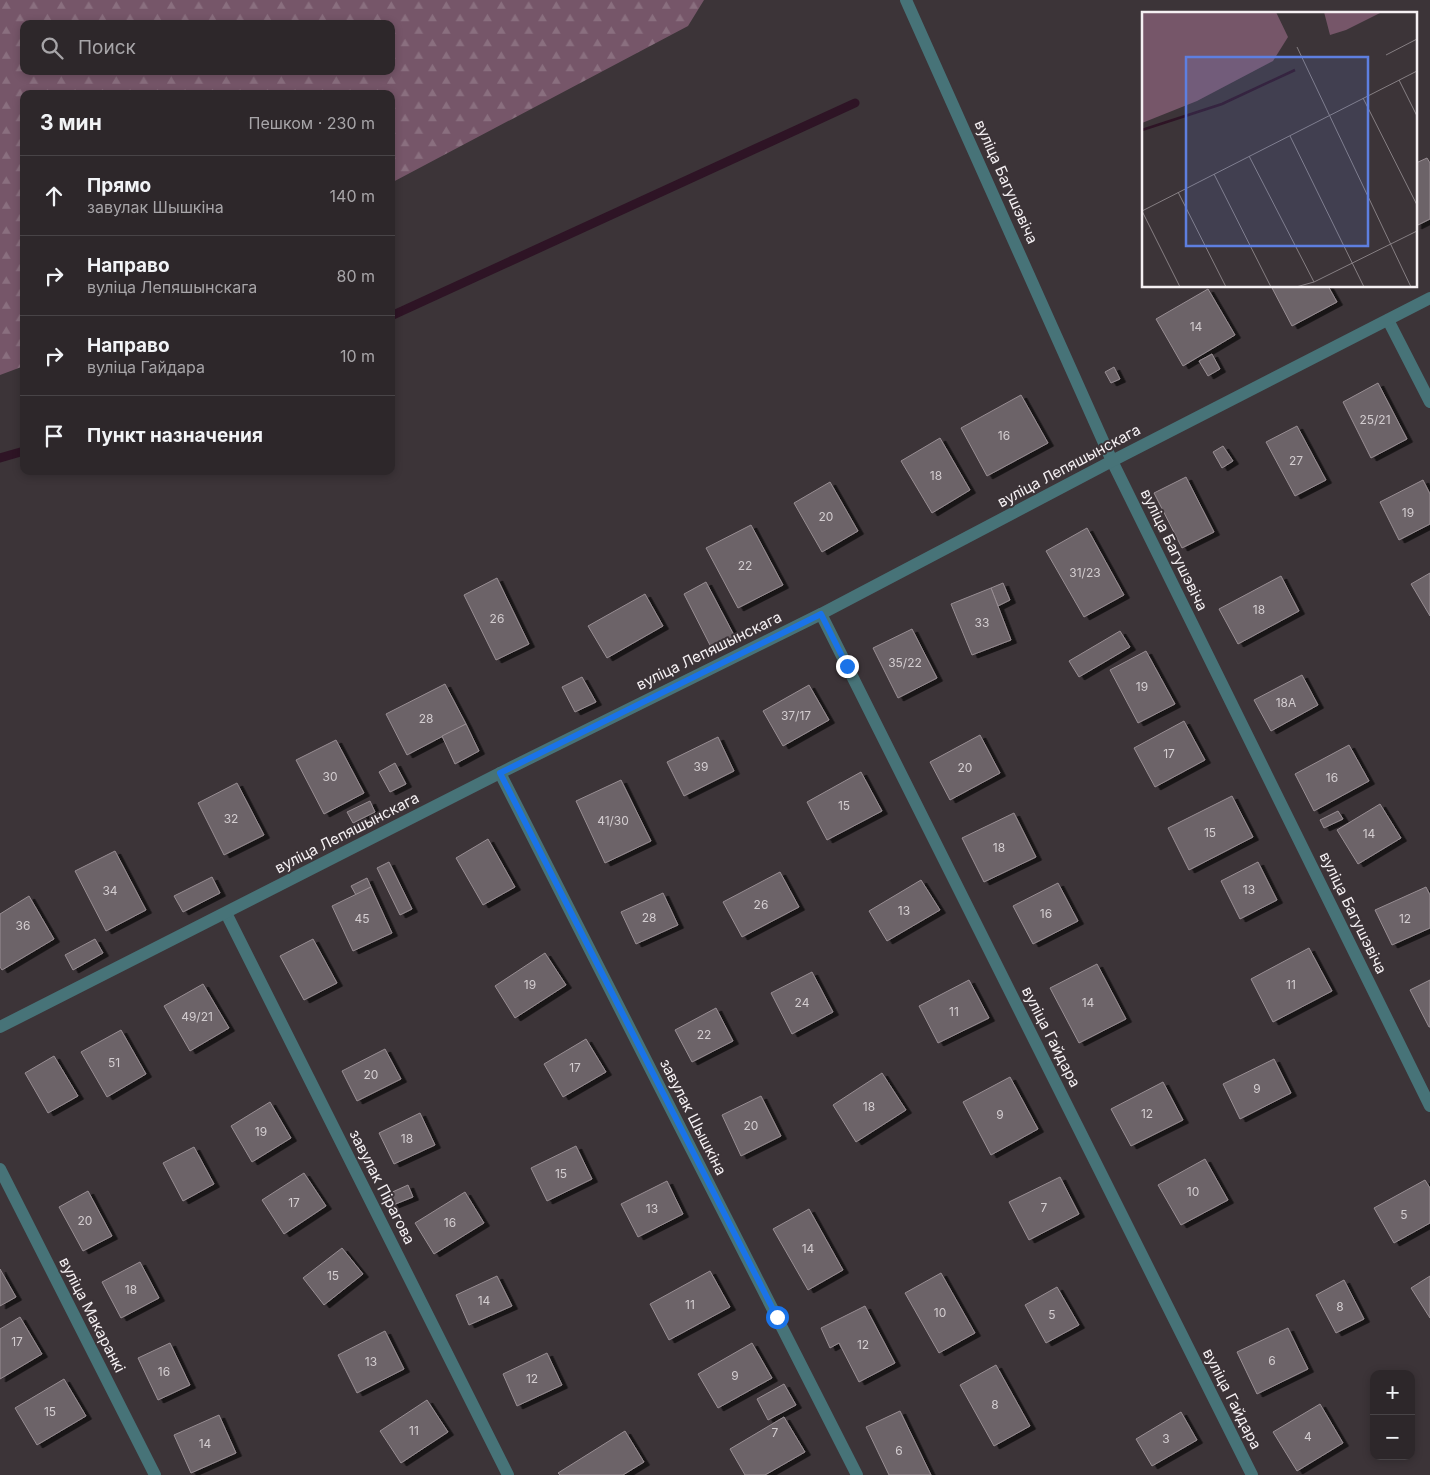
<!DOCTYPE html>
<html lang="ru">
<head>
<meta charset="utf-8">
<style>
  :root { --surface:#2d272a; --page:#352f32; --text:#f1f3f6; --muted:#a7a5a8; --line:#484447 }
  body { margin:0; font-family:Inter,sans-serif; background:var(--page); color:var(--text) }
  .controls { position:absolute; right:15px; bottom:15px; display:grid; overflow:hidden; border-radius:10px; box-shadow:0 2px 8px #0003 }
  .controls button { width:45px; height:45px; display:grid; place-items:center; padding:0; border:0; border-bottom:1px solid var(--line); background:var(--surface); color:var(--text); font:25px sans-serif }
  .stop { position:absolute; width:15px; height:15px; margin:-11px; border:4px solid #1a73e8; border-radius:50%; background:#fff }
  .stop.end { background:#1a73e8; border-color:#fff; box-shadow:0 1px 5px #0008 }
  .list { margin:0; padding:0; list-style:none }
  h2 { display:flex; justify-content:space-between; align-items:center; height:65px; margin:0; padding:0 20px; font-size:21px }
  h2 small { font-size:16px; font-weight:400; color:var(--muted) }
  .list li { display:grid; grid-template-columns:32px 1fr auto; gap:15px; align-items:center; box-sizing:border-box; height:80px; padding:0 20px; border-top:1px solid var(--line) }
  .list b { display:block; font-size:19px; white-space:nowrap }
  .list p { margin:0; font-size:16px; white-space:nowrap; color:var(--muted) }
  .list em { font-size:16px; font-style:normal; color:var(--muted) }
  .icon { flex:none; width:28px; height:28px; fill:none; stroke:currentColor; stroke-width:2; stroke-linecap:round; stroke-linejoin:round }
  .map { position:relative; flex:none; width:1430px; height:1475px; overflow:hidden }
  .search { position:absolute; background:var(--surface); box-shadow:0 2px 8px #0003; left:20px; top:20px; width:375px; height:55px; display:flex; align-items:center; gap:12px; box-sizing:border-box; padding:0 18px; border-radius:10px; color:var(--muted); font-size:19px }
  .panel { position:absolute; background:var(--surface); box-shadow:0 2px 8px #0003; left:20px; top:90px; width:375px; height:385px; border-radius:10px }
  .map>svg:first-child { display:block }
  .forest { fill:url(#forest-firs); fill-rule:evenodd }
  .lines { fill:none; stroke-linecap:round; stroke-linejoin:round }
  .stream { stroke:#2e1425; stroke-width:9 }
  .building { fill:#6c6368; stroke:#988e93; filter:url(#shadow) }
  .minor { stroke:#477378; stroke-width:12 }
  .route { stroke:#1a73e8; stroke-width:6 }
  .labels { text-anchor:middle; stroke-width:4; stroke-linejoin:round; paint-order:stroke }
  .number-label { font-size:12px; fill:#d3cdd0 }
  .street-label { font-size:15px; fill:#f5f0f3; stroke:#3c3438 }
  .inset-river { fill:none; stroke:#2e1425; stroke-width:2.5 }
  .inset-road { fill:none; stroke:#867f83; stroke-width:1 }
  .view { fill:#5e7fe0; fill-opacity:0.15; stroke:#5e7fe0; stroke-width:2.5 }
  .inset-edge { fill:none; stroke:#f5f0f3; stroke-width:2.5 }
</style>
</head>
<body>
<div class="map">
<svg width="1430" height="1475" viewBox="0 0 1430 1475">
  <defs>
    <pattern id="forest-firs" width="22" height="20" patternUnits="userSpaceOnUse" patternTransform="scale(1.25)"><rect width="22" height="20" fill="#765669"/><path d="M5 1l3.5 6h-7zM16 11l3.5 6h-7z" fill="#8a6f7f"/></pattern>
    <filter id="shadow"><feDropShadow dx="5.5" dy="3" stdDeviation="0" flood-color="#0009"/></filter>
  </defs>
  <rect width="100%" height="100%" fill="#3c3438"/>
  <!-- forest -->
  <path class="forest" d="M0 0H704L688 26 391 183V94H24V366L0 375ZM24 24H391V71H24Z"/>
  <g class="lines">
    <!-- stream -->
    <g class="stream">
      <path d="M391 316 855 103"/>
      <path d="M0 458 24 451"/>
    </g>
  </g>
  <!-- building -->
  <g class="building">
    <path d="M1427 158 1430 163V219L1416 226V163Z"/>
    <path d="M1271 286H1328L1337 302 1292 326Z"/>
    <path d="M1208 289 1235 335 1183 366 1156 319Z"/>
    <path d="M1212 354 1220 369 1208 376 1199 361Z"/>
    <path d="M1114 367 1120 379 1111 383 1105 372Z"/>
    <path d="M1378 383 1407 439 1371 458 1343 402Z"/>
    <path d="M1021 395 1048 443 987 476 961 428Z"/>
    <path d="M1297 426 1326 480 1295 496 1266 442Z"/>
    <path d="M940 438 970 490 932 513 901 461Z"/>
    <path d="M1223 446 1233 461 1222 468 1213 452Z"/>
    <path d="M1186 477 1214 532 1182 548 1154 493Z"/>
    <path d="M1423 480 1430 494V524L1399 540 1380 502Z"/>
    <path d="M830 482 858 531 822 552 794 503Z"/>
    <path d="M751 525 783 585 738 608 706 548Z"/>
    <path d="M1087 528 1124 595 1084 617 1046 551Z"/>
    <path d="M1430 573V616L1411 584Z"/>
    <path d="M1281 576 1299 611 1238 644 1219 609Z"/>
    <path d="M497 578 529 644 496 660 464 595Z"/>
    <path d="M706 582 735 637 712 649 684 594Z"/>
    <path d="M1003 583 1010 600 998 606 991 588Z"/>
    <path d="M991 588 1011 640 972 655 951 604Z"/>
    <path d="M645 594 663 626 607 658 588 626Z"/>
    <path d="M912 629 937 678 898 698 873 648Z"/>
    <path d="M1120 631 1130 647 1079 677 1069 661Z"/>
    <path d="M1146 651 1175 704 1138 723 1110 670Z"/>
    <path d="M1302 675 1318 705 1271 731 1254 700Z"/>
    <path d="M582 677 596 702 575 712 562 687Z"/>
    <path d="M445 684 466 724 407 755 386 714Z"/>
    <path d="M809 685 829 720 783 746 763 711Z"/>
    <path d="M1184 721 1205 760 1155 787 1134 748Z"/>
    <path d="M466 724 479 751 455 764 442 736Z"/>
    <path d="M980 735 1000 773 950 800 930 762Z"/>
    <path d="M718 737 734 771 684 796 667 762Z"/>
    <path d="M336 740 364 793 324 814 296 760Z"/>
    <path d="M1349 745 1369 781 1314 811 1295 774Z"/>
    <path d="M395 763 406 784 390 792 379 772Z"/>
    <path d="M861 772 882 811 827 840 807 802Z"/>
    <path d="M621 780 651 841 605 863 576 801Z"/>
    <path d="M237 783 264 835 224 855 198 803Z"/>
    <path d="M1232 796 1253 837 1189 870 1168 828Z"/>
    <path d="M370 801 375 812 353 823 347 812Z"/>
    <path d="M1380 804 1401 838 1358 864 1337 830Z"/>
    <path d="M1338 811 1343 819 1324 828 1320 820Z"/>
    <path d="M1014 813 1036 857 984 882 962 838Z"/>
    <path d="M488 839 515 887 483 905 456 858Z"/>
    <path d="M115 851 146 910 106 931 75 871Z"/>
    <path d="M389 862 412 909 400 915 377 868Z"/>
    <path d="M1258 862 1277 900 1240 919 1221 881Z"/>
    <path d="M780 872 799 907 742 937 723 902Z"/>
    <path d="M212 877 220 893 183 912 174 896Z"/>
    <path d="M367 878 371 887 356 895 351 886Z"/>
    <path d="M921 880 940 910 887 941 869 911Z"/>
    <path d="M1058 883 1078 921 1033 944 1013 906Z"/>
    <path d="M371 887 392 933 353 951 332 906Z"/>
    <path d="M1426 887 1430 895V928L1392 945 1375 910Z"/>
    <path d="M663 893 678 925 636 944 621 912Z"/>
    <path d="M29 896 54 939 2 970 0 967V914Z"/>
    <path d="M95 939 103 953 73 970 65 955Z"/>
    <path d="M313 939 337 983 304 1000 280 956Z"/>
    <path d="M1309 948 1332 991 1273 1022 1251 979Z"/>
    <path d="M545 953 566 985 515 1018 495 986Z"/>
    <path d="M1097 964 1126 1019 1079 1043 1050 988Z"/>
    <path d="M812 972 833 1012 792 1034 771 993Z"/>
    <path d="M969 980 989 1018 938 1043 919 1006Z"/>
    <path d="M1430 980V1027H1429L1410 990Z"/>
    <path d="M203 984 229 1028 190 1051 164 1006Z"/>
    <path d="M716 1008 733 1041 692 1062 675 1030Z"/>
    <path d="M121 1030 146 1074 107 1097 81 1052Z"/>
    <path d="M586 1039 606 1072 563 1097 544 1064Z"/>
    <path d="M385 1049 401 1079 357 1101 342 1071Z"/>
    <path d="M54 1056 78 1096 48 1113 25 1073Z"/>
    <path d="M1274 1059 1291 1093 1240 1119 1223 1084Z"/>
    <path d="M882 1073 906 1110 856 1142 833 1105Z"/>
    <path d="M1010 1077 1038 1129 991 1155 963 1102Z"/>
    <path d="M1163 1082 1183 1120 1131 1146 1111 1109Z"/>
    <path d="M761 1096 781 1136 741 1156 722 1115Z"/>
    <path d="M270 1102 291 1138 252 1162 231 1126Z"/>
    <path d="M420 1113 435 1145 394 1164 379 1133Z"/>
    <path d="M576 1146 592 1179 547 1201 531 1168Z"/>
    <path d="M194 1147 214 1184 183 1201 163 1163Z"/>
    <path d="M1205 1159 1228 1200 1181 1225 1158 1185Z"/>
    <path d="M304 1173 326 1206 284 1234 262 1200Z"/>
    <path d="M1060 1177 1079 1214 1029 1240 1009 1202Z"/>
    <path d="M1425 1180 1430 1188V1223L1394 1243 1374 1208Z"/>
    <path d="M667 1181 683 1214 638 1237 621 1204Z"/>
    <path d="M408 1185 413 1197 393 1205 388 1194Z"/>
    <path d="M88 1191 112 1236 83 1251 59 1207Z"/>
    <path d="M465 1192 484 1223 434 1254 415 1223Z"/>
    <path d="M809 1209 843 1270 808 1290 773 1229Z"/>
    <path d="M342 1248 363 1274 324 1305 303 1278Z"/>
    <path d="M140 1262 159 1298 121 1318 102 1282Z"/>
    <path d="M0 1269 16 1297 0 1306Z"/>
    <path d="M710 1271 730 1307 669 1340 650 1304Z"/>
    <path d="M941 1273 975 1333 939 1353 905 1293Z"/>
    <path d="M497 1276 512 1306 469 1325 456 1295Z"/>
    <path d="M1430 1276V1318L1411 1288Z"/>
    <path d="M1344 1280 1364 1319 1336 1333 1316 1295Z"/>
    <path d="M1057 1287 1079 1325 1046 1343 1025 1305Z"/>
    <path d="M865 1306 895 1363 859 1382 839 1343 830 1348 821 1328Z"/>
    <path d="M20 1317 42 1354 0 1379V1329Z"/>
    <path d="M1288 1328 1308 1369 1257 1394 1237 1352Z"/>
    <path d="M385 1331 404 1369 357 1393 338 1355Z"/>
    <path d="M170 1343 190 1385 158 1400 138 1358Z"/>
    <path d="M752 1343 772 1378 718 1408 698 1374Z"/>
    <path d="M547 1353 562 1385 517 1406 503 1374Z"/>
    <path d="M996 1365 1030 1426 994 1446 960 1385Z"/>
    <path d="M64 1379 86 1416 37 1445 15 1408Z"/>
    <path d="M784 1384 796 1405 768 1420 757 1399Z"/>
    <path d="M427 1400 448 1432 401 1463 380 1431Z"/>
    <path d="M1320 1404 1343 1443 1297 1471 1273 1432Z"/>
    <path d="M900 1411 931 1475H889L866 1427Z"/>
    <path d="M1181 1412 1197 1440 1152 1466 1136 1439Z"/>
    <path d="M219 1415 236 1453 191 1473 174 1435Z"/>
    <path d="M784 1417 805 1452 765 1475H745L730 1449Z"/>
    <path d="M625 1431 644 1462 623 1475H560L558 1473Z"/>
  </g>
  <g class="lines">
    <!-- minor -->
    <g class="minor">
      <path d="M906 0 1112 461 1430 1106"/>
      <path d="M1388 320 1430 402"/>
      <path d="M821 614 1252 1475"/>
      <path d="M500 773 857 1475"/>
      <path d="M226 913 508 1475"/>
      <path d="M0 1027 500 773 821 614 1112 461 1430 298"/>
      <path d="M0 1169 155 1475"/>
    </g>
  </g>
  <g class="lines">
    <!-- route -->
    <path class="route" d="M777 1317 500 773 821 614 847 666"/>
  </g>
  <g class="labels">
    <!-- number labels -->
    <g class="number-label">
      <text x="1196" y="331">14</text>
      <text x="1375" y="424">25/21</text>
      <text x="1004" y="440">16</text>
      <text x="1296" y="465">27</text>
      <text x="936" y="480">18</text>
      <text x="1408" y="517">19</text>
      <text x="826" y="521">20</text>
      <text x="745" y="570">22</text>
      <text x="1085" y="577">31/23</text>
      <text x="1259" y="614">18</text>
      <text x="497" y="623">26</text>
      <text x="982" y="627">33</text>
      <text x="905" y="667">35/22</text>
      <text x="1142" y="691">19</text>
      <text x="1286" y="707">18А</text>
      <text x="796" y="720">37/17</text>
      <text x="426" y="723">28</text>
      <text x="1169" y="758">17</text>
      <text x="701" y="771">39</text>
      <text x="965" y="772">20</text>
      <text x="330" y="781">30</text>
      <text x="1332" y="782">16</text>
      <text x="844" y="810">15</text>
      <text x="231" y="823">32</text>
      <text x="613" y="825">41/30</text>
      <text x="1210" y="837">15</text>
      <text x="1369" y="838">14</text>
      <text x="999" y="852">18</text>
      <text x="1249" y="894">13</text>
      <text x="110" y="895">34</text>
      <text x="761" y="909">26</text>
      <text x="904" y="915">13</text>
      <text x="1046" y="918">16</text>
      <text x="649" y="922">28</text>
      <text x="362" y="923">45</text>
      <text x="1405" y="923">12</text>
      <text x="23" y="930">36</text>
      <text x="530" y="989">19</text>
      <text x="1291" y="989">11</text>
      <text x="802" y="1007">24</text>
      <text x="1088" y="1007">14</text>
      <text x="954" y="1016">11</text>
      <text x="197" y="1021">49/21</text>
      <text x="704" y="1039">22</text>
      <text x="114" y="1067">51</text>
      <text x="575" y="1072">17</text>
      <text x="371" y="1079">20</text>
      <text x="1257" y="1093">9</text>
      <text x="869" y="1111">18</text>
      <text x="1147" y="1118">12</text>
      <text x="1000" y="1119">9</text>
      <text x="751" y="1130">20</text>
      <text x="261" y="1136">19</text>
      <text x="407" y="1143">18</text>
      <text x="561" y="1178">15</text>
      <text x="1193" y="1196">10</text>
      <text x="294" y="1207">17</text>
      <text x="1044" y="1212">7</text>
      <text x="652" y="1213">13</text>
      <text x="1404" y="1219">5</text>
      <text x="85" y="1225">20</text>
      <text x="450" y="1227">16</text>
      <text x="808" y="1253">14</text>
      <text x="333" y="1280">15</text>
      <text x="131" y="1294">18</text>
      <text x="484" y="1305">14</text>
      <text x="690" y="1309">11</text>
      <text x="1340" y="1311">8</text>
      <text x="940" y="1317">10</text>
      <text x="1052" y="1319">5</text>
      <text x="17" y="1346">17</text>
      <text x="863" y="1349">12</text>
      <text x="1272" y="1365">6</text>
      <text x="371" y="1366">13</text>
      <text x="164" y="1376">16</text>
      <text x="735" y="1380">9</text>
      <text x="532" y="1383">12</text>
      <text x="995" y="1409">8</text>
      <text x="50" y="1416">15</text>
      <text x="414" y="1435">11</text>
      <text x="775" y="1437">7</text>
      <text x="1308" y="1441">4</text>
      <text x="1166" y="1443">3</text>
      <text x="205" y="1448">14</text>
      <text x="899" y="1455">6</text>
    </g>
    <!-- street labels -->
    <g class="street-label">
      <text transform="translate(1006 182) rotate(66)" y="5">вуліца Багушэвіча</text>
      <text transform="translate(1069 466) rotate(-28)" y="5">вуліца Лепяшынскага</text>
      <text transform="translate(1174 550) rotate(64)" y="5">вуліца Багушэвіча</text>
      <text transform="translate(709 651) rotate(-26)" y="5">вуліца Лепяшынскага</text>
      <text transform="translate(347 833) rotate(-27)" y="5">вуліца Лепяшынскага</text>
      <text transform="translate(1353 913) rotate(64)" y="5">вуліца Багушэвіча</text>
      <text transform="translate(1051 1037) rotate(63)" y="5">вуліца Гайдара</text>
      <text transform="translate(693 1117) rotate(63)" y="5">завулак Шышкіна</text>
      <text transform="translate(382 1187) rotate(63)" y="5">завулак Пірагова</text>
      <text transform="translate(92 1315) rotate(63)" y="5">вуліца Макаранкі</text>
      <text transform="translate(1232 1399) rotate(63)" y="5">вуліца Гайдара</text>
    </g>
  </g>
  <!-- overview -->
  <g transform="translate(1142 12)">
    <rect width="275" height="275" fill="#3c3438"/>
    <path d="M0 0H134L146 25 131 49 55 89 0 111ZM182 0H240L204 18 188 23Z" fill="#765669"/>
    <path class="inset-river" d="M0 118 80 92 153 58"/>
    <path class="inset-road" d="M155 35 269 275M244 43 275 27M257 68 275 104M221 86 275 193M148 124 222 275M107 144 172 270M72 162 129 275M36 180 84 275M0 199 275 59M0 199 38 275M154 275 172 270 275 219"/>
    <path class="view" d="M44 45H226V234H44Z"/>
    <rect width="275" height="275" class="inset-edge"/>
  </g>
</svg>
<div class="controls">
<button>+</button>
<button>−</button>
</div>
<div class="stop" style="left:777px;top:1317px"></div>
<div class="stop end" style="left:847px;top:666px"></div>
<div class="search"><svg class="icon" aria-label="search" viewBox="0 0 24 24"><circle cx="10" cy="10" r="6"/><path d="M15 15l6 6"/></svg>Поиск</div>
<section class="panel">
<h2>3 мин<small>Пешком · 230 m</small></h2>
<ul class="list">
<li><svg class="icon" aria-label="ahead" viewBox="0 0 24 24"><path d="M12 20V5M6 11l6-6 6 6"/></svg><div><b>Прямо</b><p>завулак Шышкіна</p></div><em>140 m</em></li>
<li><svg class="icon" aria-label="right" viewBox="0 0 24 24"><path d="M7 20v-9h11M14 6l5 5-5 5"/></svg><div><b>Направо</b><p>вуліца Лепяшынскага</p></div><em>80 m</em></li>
<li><svg class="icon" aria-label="right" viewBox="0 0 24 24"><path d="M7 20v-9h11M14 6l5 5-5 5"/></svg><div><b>Направо</b><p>вуліца Гайдара</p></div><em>10 m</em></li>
<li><svg class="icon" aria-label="arrive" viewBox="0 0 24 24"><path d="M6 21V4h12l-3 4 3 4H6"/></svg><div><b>Пункт назначения</b></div></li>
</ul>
</section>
</div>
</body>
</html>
